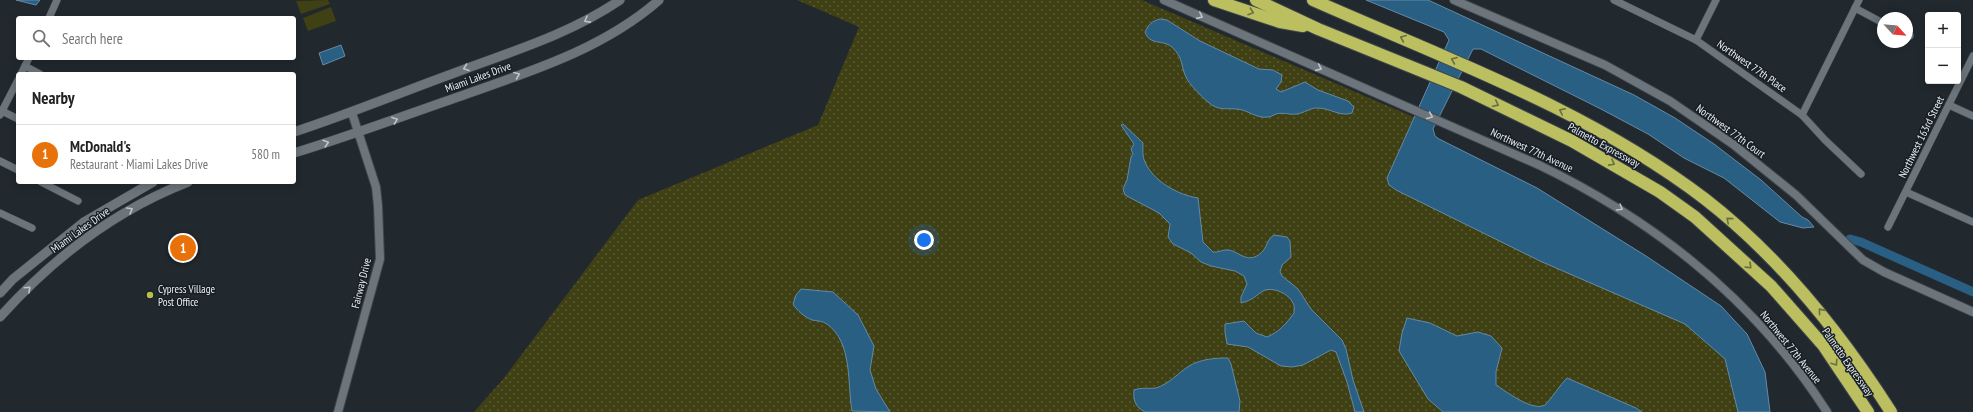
<!DOCTYPE html>
<html lang="en">
<head>
<meta charset="utf-8">
<style>
  :root { --surface:#fff; --page:#f2f2f2; --text:#222; --muted:#767676; --line:#e0e0e0; --accent:#676931 }
  body { margin:0; font-family:"PT Sans Narrow",sans-serif; background:var(--page); color:var(--text) }
  .controls { position:absolute; right:12px; top:12px; display:grid; overflow:hidden; border-radius:4px; box-shadow:0 2px 10px #0003 }
  .controls button { width:36px; height:36px; display:grid; place-items:center; padding:0; border:0; border-bottom:1px solid var(--line); background:var(--surface); color:var(--text); font:20px sans-serif }
  .compass { position:absolute; left:1877px; top:12px; width:36px; height:36px; border-radius:50%; background:var(--surface); box-shadow:0 2px 10px #0003; rotate:116deg }
  .you { position:absolute; left:924px; top:240px; width:14px; height:14px; margin:-10px; border:3px solid #fff; border-radius:50%; background:#1a73e8; box-shadow:0 0 0 6px #1a73e833 }
  .badge { display:grid; place-items:center; width:26px; height:26px; border-radius:50%; background:var(--accent); color:#fff; font-size:13px; font-weight:700 }
  .pin { position:absolute; translate:-50% -50%; border:2px solid #fff; box-shadow:0 1px 4px #0006 }
  .list { margin:0; padding:0; list-style:none }
  h2 { display:flex; justify-content:space-between; align-items:center; height:52px; margin:0; padding:0 16px; font-size:17px }
  h2 small { font-size:13px; font-weight:400; color:var(--muted) }
  .list li { display:grid; grid-template-columns:26px 1fr auto; gap:12px; align-items:center; box-sizing:border-box; height:60px; padding:0 16px; border-top:1px solid var(--line) }
  .list b { display:block; font-size:15px; white-space:nowrap }
  .list p { margin:0; font-size:13px; white-space:nowrap; color:var(--muted) }
  .list em { font-size:13px; font-style:normal; color:var(--muted) }
  .icon { flex:none; width:22px; height:22px; fill:none; stroke:currentColor; stroke-width:2; stroke-linecap:round; stroke-linejoin:round }
  .map { position:relative; flex:none; width:1973px; height:412px; overflow:hidden }
  .search { position:absolute; background:var(--surface); box-shadow:0 2px 10px #0003; left:16px; top:16px; width:280px; height:44px; display:flex; align-items:center; gap:10px; box-sizing:border-box; padding:0 14px; border-radius:4px; color:var(--muted); font-size:15px }
  .panel { position:absolute; background:var(--surface); box-shadow:0 2px 10px #0003; left:16px; top:72px; width:280px; height:112px; border-radius:4px }
  .map>svg:first-child { display:block }
  .grass { fill:url(#grass-dots) }
  .park { fill:#3f4013 }
  .water { fill:#2a5f84; stroke:#648aa5 }
  .lines { fill:none; stroke-linecap:round; stroke-linejoin:round }
  .canal { stroke:#2a5f84; stroke-width:9 }
  .minor-casing { stroke:#40464b; stroke-width:8 }
  .tertiary-casing { stroke:#40464b; stroke-width:10 }
  .secondary-casing { stroke:#40464b; stroke-width:10 }
  .motorway-casing { stroke:#40464b; stroke-width:14 }
  .minor { stroke:#6c757c; stroke-width:7 }
  .tertiary { stroke:#6c757c; stroke-width:8 }
  .secondary { stroke:#6c757c; stroke-width:9 }
  .motorway { stroke:#bbbf60; stroke-width:12 }
  .oneway { stroke:#696f42 }
  .oneway2 { stroke:#bec4c9 }
  .poi-dot { fill:#bcbf44; stroke:#171f25; stroke-width:1.5 }
  .labels { text-anchor:middle; stroke-width:3; stroke-linejoin:round; paint-order:stroke }
  .street-label { font-size:11px; fill:#eaeff3; stroke:#171f25 }
  .poi-label { font-size:11px; fill:#eaeff3; stroke:#171f25; text-anchor:start }
</style>
</head>
<body>
<div class="map">
<svg width="1973" height="412" viewBox="0 0 1973 412">
  <defs>
    <pattern id="grass-dots" width="8" height="8" patternUnits="userSpaceOnUse"><rect width="8" height="8" fill="#3f4013"/><path d="M2 2h.1M6 6h.1" fill="none" stroke="#5b5c36" stroke-width="1.8" stroke-linecap="round"/></pattern>
  </defs>
  <rect width="100%" height="100%" fill="#21282e"/>
  <!-- grass -->
  <path class="grass" d="M797 0H1142L1416 118 1390 182 1684 320 1730 361 1740 412H474L504 378 638 200 818 125 859 27Z"/>
  <!-- park -->
  <g class="park">
    <path d="M328 0 330 4 301 14 296 1Z"/>
    <path d="M331 7 336 21 308 31 303 18Z"/>
  </g>
  <!-- water -->
  <g class="water">
    <path d="M16 0H40L36 5Z"/>
    <path d="M1366 0H1428L1634 95 1675 118 1714 144 1761 180 1802 217 1808 220 1814 227 1803 228 1780 222 1724 178 1684 158 1648 134 1599 108 1481 49H1473L1433 129 1435 136 1439 139 1537 188 1646 256 1721 306 1747 334 1765 372 1770 412H1738L1725 359 1685 324 1540 261 1396 190 1389 185 1387 178 1449 40 1444 32Z"/>
    <path d="M1160 19 1167 20 1200 41 1259 69 1273 70 1282 75 1281 82 1276 89 1281 92 1305 82 1318 90 1348 101 1354 107 1352 113C1339 117 1331 108 1317 108 1310 108 1304 113 1297 114 1290 115 1283 112 1276 114 1273 115 1271 117 1268 117 1256 119 1247 109 1236 109 1225 108 1218 111 1208 102 1202 97 1188 83 1186 77 1180 64 1184 59 1172 47 1162 39 1150 46 1145 32 1149 24 1152 21 1160 19Z"/>
    <path d="M341 45 345 56 323 65 319 53Z"/>
    <path d="M1123 124 1143 143C1143 149 1142 156 1145 162 1153 181 1178 195 1198 198L1203 242 1213 252C1218 253 1223 249 1229 250 1241 253 1248 264 1261 253 1267 248 1267 239 1274 235L1287 237 1290 241 1291 257 1282 265 1280 272 1282 276 1298 289 1311 309 1342 340 1346 349 1353 380 1364 412H1355L1347 382 1336 352 1331 350 1303 365 1292 367 1281 366 1248 347 1227 344 1225 332V324L1244 321 1256 333 1267 337C1279 332 1286 324 1294 313 1294 310 1295 306 1293 303 1289 294 1273 286 1263 291 1254 297 1253 300 1241 303V297L1247 284 1244 276 1235 271 1211 266 1201 262 1191 253 1173 244 1168 237 1170 224 1159 213 1125 195 1123 189 1127 180 1131 157 1133 154 1131 149 1134 144 1121 125Z"/>
    <path d="M801 289 833 292 858 315 874 346 870 370 876 389 890 412 852 411C847 383 853 343 827 324 823 321 817 321 812 320 805 317 797 311 793 304L796 295Z"/>
    <path d="M1407 318 1430 323 1457 336 1478 332 1491 336 1502 348 1496 372V385C1507 392 1533 412 1545 405 1553 397 1559 386 1567 378L1636 408 1642 412H1443L1428 399 1399 351 1402 333Z"/>
    <path d="M1228 358 1231 364 1240 401 1239 412H1145C1135 407 1133 400 1134 390 1142 387 1149 389 1156 388 1169 384 1178 373 1189 366 1201 359 1215 358 1228 358Z"/>
  </g>
  <g class="lines">
    <!-- canal -->
    <path class="canal" d="M1850 239 1861 242 1973 292"/>
    <!-- minor casing -->
    <g class="minor-casing">
      <g id="minor">
        <path d="M1614 0 1696 40 1802 115 1825 140 1861 174"/>
        <path d="M1855 8 1883 23"/>
        <path d="M49 18 57 0"/>
        <path d="M1907 35 1910 36"/>
        <path d="M1696 40 1716 0"/>
        <path d="M25 66 40 74"/>
        <path d="M21 74 29 58"/>
        <path d="M1949 105 1973 116"/>
        <path d="M2 111 18 119"/>
        <path d="M0 115 18 80"/>
        <path d="M1802 115 1859 0"/>
        <path d="M0 161 18 170"/>
        <path d="M41 182 78 201"/>
        <path d="M1906 192 1973 222"/>
        <path d="M0 213 32 228"/>
        <path d="M1888 227 1973 56"/>
      </g>
    </g>
    <!-- tertiary casing -->
    <g class="tertiary-casing">
      <g id="tertiary">
        <path d="M1164 0 1539 165C1657 222 1756 301 1827 412"/>
        <path d="M1454 0 1605 65 1670 101 1734 145 1796 195 1863 260 1884 272 1973 312"/>
        <path d="M338 412 380 259 378 206 376 187 352 113"/>
      </g>
    </g>
    <!-- secondary casing -->
    <g class="secondary-casing">
      <g id="secondary">
        <path d="M294 132C349 114 402 92 457 72 513 51 570 34 620 0"/>
        <path d="M294 153C350 136 403 116 458 97 528 72 602 50 659 0"/>
        <path d="M0 293 13 279 84 222 153 182"/>
        <path d="M0 317C52 259 116 210 188 182"/>
      </g>
    </g>
    <!-- motorway casing -->
    <g class="motorway-casing">
      <g id="motorway">
        <path d="M1214 0 1280 22 1303 26"/>
        <path d="M1256 0 1318 29 1461 87 1572 141 1660 192 1695 217 1771 286 1823 345 1868 412"/>
        <path d="M1313 0C1446 59 1587 109 1705 199 1781 258 1840 332 1891 412"/>
      </g>
    </g>
    <!-- minor -->
    <use href="#minor" class="minor"/>
    <!-- tertiary -->
    <use href="#tertiary" class="tertiary"/>
    <!-- secondary -->
    <use href="#secondary" class="secondary"/>
    <!-- motorway -->
    <use href="#motorway" class="motorway"/>
  </g>
  <!-- one-way arrows -->
  <defs><path id="oneway-chevron" d="M-2-3.5L2.5 0L-2 3.5" fill="none" stroke-width="1.6" stroke-linecap="round" stroke-linejoin="round"/></defs>
  <g class="oneway">
    <use href="#oneway-chevron" transform="translate(1251 12) rotate(19)"/>
    <use href="#oneway-chevron" transform="translate(1403 38) rotate(-157)"/>
    <use href="#oneway-chevron" transform="translate(1454 60) rotate(-157)"/>
    <use href="#oneway-chevron" transform="translate(1496 104) rotate(26)"/>
    <use href="#oneway-chevron" transform="translate(1562 111) rotate(-154)"/>
    <use href="#oneway-chevron" transform="translate(1612 163) rotate(28)"/>
    <use href="#oneway-chevron" transform="translate(1729 220) rotate(-139)"/>
    <use href="#oneway-chevron" transform="translate(1749 266) rotate(44)"/>
    <use href="#oneway-chevron" transform="translate(1821 311) rotate(-129)"/>
    <use href="#oneway-chevron" transform="translate(1835 363) rotate(56)"/>
  </g>
  <g class="oneway2">
    <use href="#oneway-chevron" transform="translate(1200 16) rotate(24)"/>
    <use href="#oneway-chevron" transform="translate(587 20) rotate(151)"/>
    <use href="#oneway-chevron" transform="translate(466 68) rotate(160)"/>
    <use href="#oneway-chevron" transform="translate(1319 68) rotate(24)"/>
    <use href="#oneway-chevron" transform="translate(517 75) rotate(-21)"/>
    <use href="#oneway-chevron" transform="translate(1430 116) rotate(23)"/>
    <use href="#oneway-chevron" transform="translate(395 120) rotate(-20)"/>
    <use href="#oneway-chevron" transform="translate(326 143) rotate(-17)"/>
    <use href="#oneway-chevron" transform="translate(1620 208) rotate(31)"/>
    <use href="#oneway-chevron" transform="translate(130 210) rotate(-30)"/>
    <use href="#oneway-chevron" transform="translate(28 289) rotate(-43)"/>
  </g>
  <!-- markers -->
  <circle class="poi-dot" cx="150" cy="295" r="4"/>
  <g class="labels">
    <!-- street labels -->
    <g class="street-label">
      <text transform="translate(1752 66) rotate(35)" y="4">Northwest 77th Place</text>
      <text transform="translate(478 77) rotate(-20)" y="4">Miami Lakes Drive</text>
      <text transform="translate(1731 131) rotate(36)" y="4">Northwest 77th Court</text>
      <text transform="translate(1921 137) rotate(-64)" y="4">Northwest 163rd Street</text>
      <text transform="translate(1604 145) rotate(29)" y="4">Palmetto Expressway</text>
      <text transform="translate(1532 150) rotate(25)" y="4">Northwest 77th Avenue</text>
      <text transform="translate(80 230) rotate(-36)" y="4">Miami Lakes Drive</text>
      <text transform="translate(361 283) rotate(-76)" y="4">Fairway Drive</text>
      <text transform="translate(1791 347) rotate(51)" y="4">Northwest 77th Avenue</text>
      <text transform="translate(1848 362) rotate(55)" y="4">Palmetto Expressway</text>
    </g>
    <!-- poi labels -->
    <g class="poi-label">
      <text x="158" y="293">Cypress Village<tspan x="158" dy="13">Post Office</tspan></text>
    </g>
  </g>
</svg>
<div class="controls">
<button>+</button>
<button>−</button>
</div>
<svg class="compass" viewBox="-18 -18 36 36"><path d="M0-13l5 13h-10z" fill="#e53935"/><path d="M0 13l5-13h-10z" fill="#767676"/></svg>
<div class="you"></div>
<div class="pin badge" style="left:183px;top:248px;background:#e8710a">1</div>
<div class="search"><svg class="icon" aria-label="search" viewBox="0 0 24 24"><circle cx="10" cy="10" r="6"/><path d="M15 15l6 6"/></svg>Search here</div>
<section class="panel">
<h2>Nearby<small></small></h2>
<ul class="list">
<li><span class="badge" style="background:#e8710a">1</span><div><b>McDonald's</b><p>Restaurant · Miami Lakes Drive</p></div><em>580 m</em></li>
</ul>
</section>
</div>
</body>
</html>
